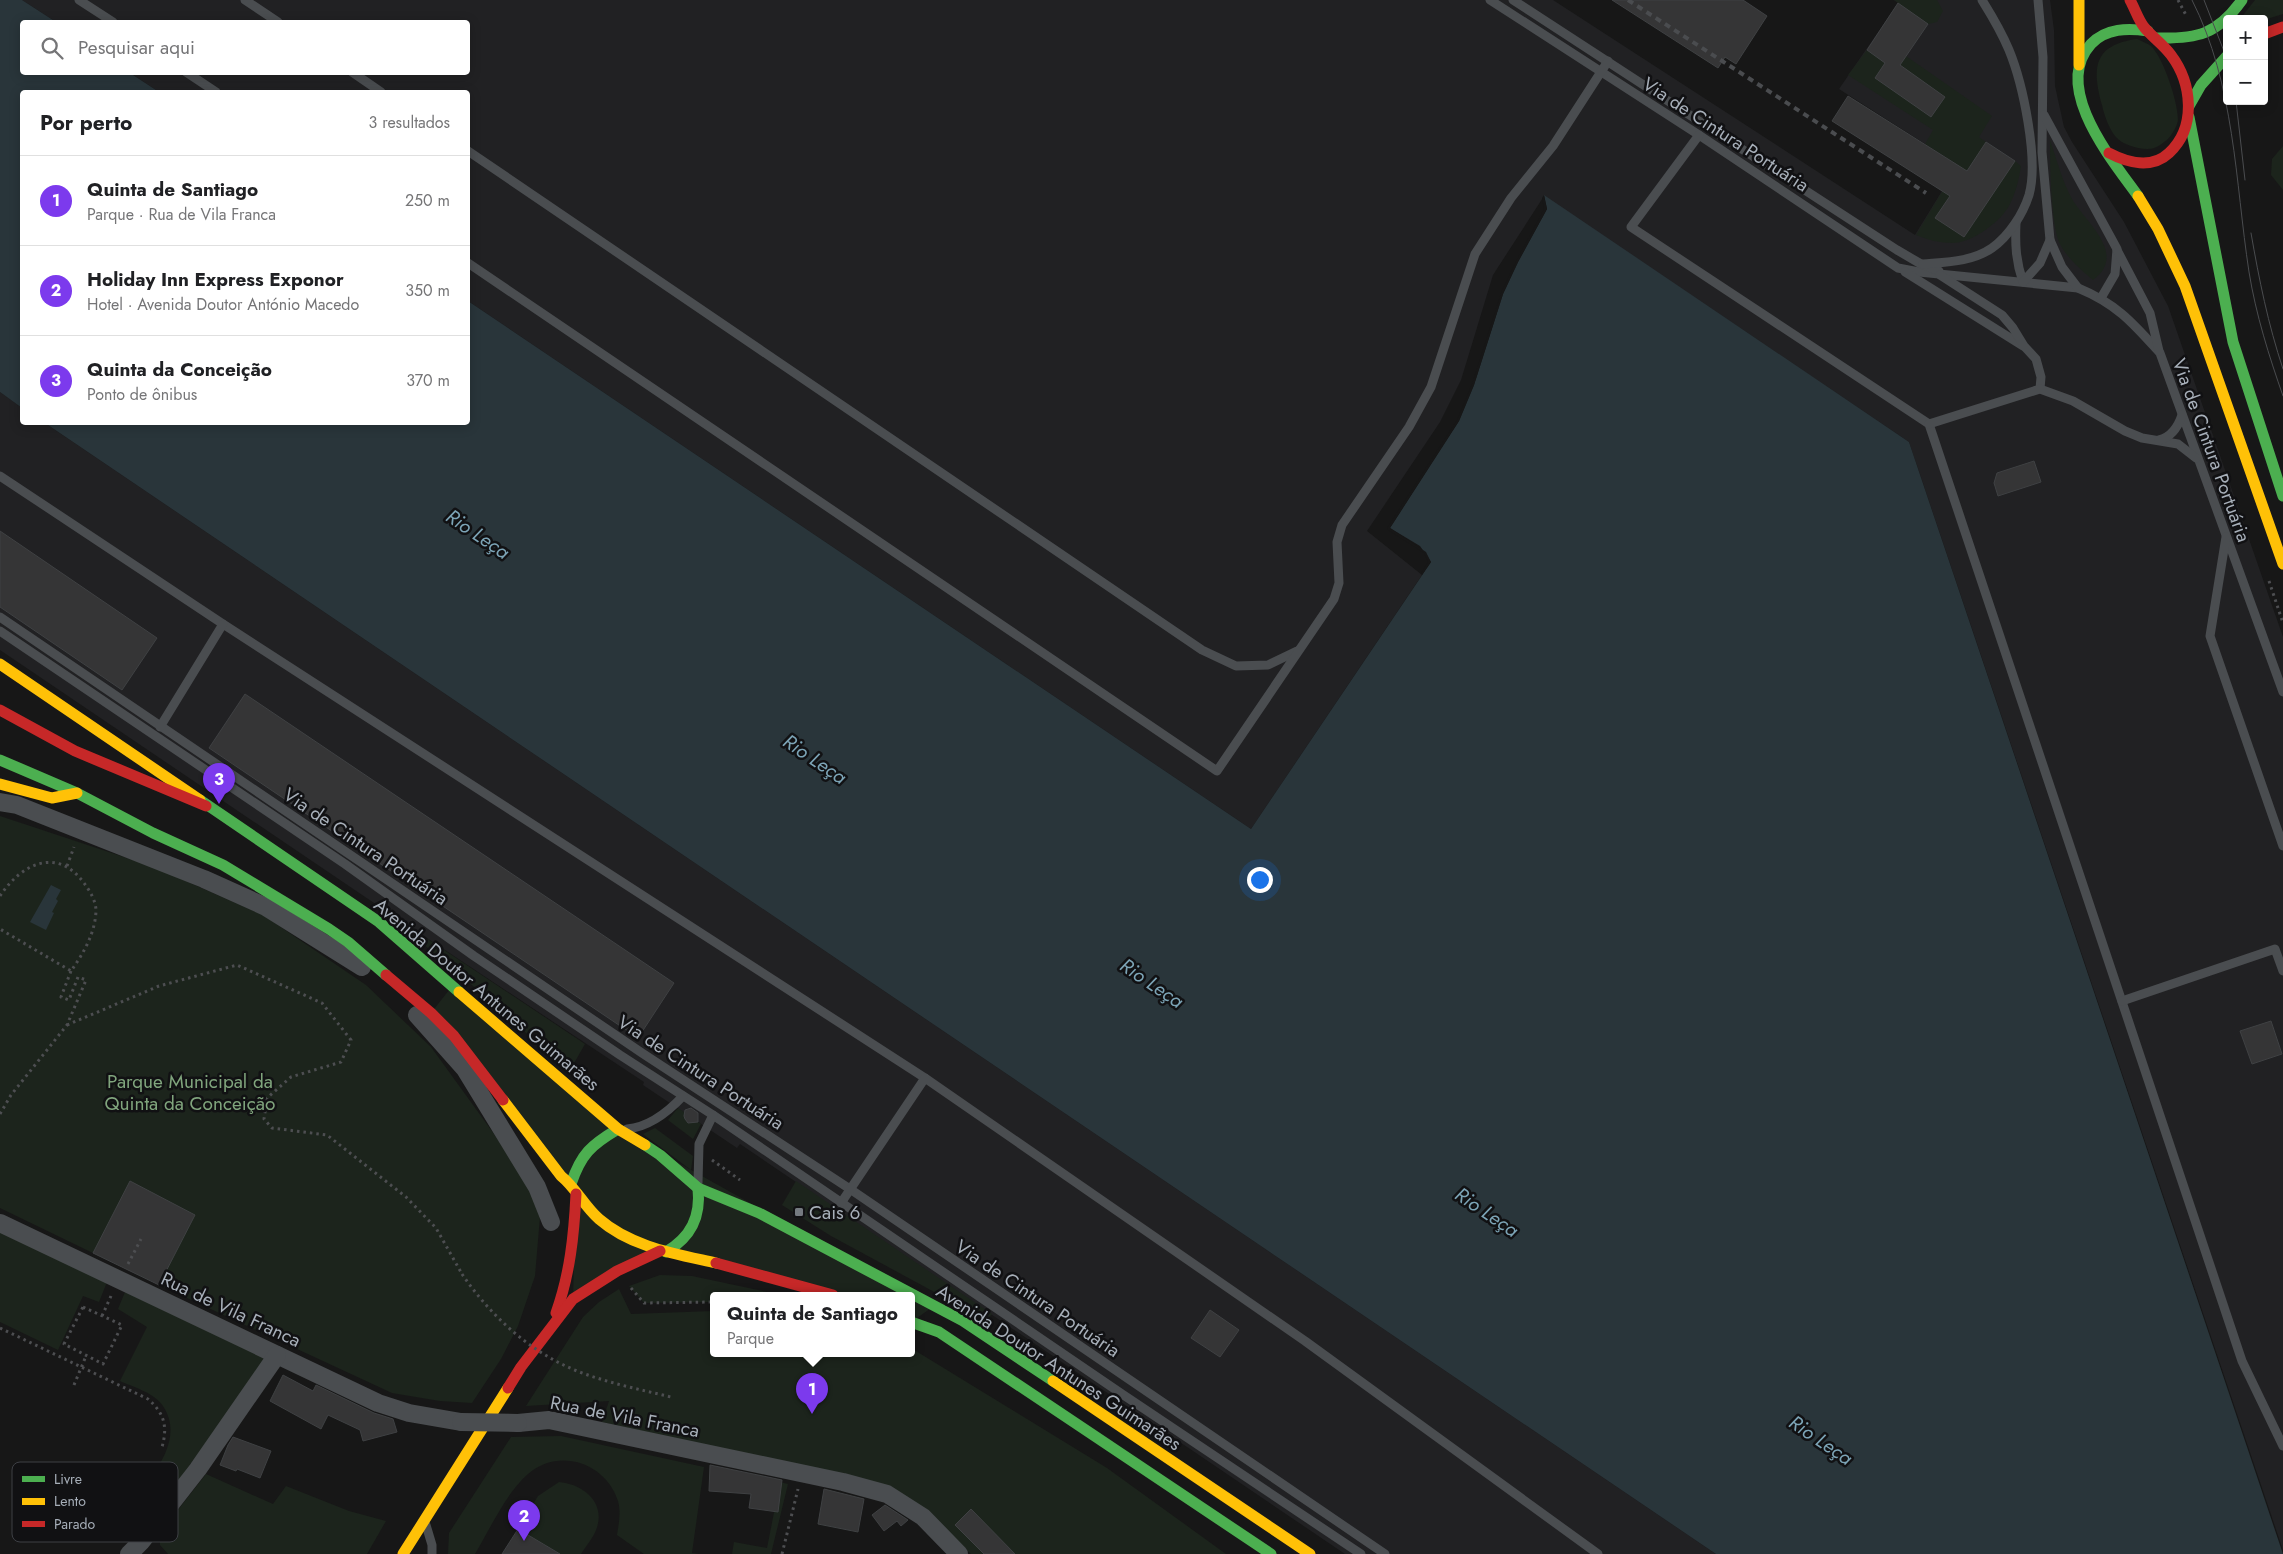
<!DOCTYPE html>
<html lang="pt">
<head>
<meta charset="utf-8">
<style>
  :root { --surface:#fff; --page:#f6f6f6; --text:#202124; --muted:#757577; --line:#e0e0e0; --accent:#7c3aed }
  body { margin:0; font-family:Jost,sans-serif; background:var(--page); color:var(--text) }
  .controls { position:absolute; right:15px; top:15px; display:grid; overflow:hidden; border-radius:5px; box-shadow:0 2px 12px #0003 }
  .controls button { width:45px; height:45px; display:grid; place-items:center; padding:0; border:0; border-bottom:1px solid var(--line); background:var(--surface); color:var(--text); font:25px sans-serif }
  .you { position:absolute; left:1259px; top:879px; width:18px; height:18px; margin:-12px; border:4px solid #fff; border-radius:50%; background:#1a73e8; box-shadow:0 0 0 8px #1a73e833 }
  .badge { display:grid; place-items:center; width:32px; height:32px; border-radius:50%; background:var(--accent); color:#fff; font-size:16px; font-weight:700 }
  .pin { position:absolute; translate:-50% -41px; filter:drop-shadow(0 1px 2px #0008) }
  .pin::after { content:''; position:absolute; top:26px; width:18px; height:15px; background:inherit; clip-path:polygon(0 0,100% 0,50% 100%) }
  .popup { position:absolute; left:710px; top:1292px; width:205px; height:65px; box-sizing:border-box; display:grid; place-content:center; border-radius:5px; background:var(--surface); filter:drop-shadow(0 1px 4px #0005); font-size:16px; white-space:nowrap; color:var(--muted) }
  .popup b { font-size:19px; color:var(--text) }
  .popup::after { content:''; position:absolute; left:50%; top:100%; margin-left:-10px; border:10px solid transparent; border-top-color:var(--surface) }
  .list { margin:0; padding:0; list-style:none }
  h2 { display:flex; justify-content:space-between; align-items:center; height:65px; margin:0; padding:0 20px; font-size:21px }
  h2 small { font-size:16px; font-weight:400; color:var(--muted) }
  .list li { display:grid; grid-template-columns:32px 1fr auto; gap:15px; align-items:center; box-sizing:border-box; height:90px; padding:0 20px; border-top:1px solid var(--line) }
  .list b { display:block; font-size:19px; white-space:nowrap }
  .list p { margin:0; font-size:16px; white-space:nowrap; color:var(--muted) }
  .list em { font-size:16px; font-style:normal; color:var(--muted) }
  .icon { flex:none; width:28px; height:28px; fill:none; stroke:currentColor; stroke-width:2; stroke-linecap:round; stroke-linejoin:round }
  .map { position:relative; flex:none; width:2283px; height:1554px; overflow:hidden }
  .search { position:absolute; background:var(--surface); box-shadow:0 2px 12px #0003; left:20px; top:20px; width:450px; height:55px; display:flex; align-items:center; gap:12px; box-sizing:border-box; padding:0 18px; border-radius:5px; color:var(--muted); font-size:19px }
  .panel { position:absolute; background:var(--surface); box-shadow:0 2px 12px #0003; left:20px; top:90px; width:450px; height:335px; border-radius:5px }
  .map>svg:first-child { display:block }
  .built { fill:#212123 }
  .green { fill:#1c241c }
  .water { fill:#29353a }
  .pier { fill:#171717 }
  .building { fill:#353536; stroke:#3f4143 }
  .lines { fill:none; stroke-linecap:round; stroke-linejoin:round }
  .path { stroke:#4d4e51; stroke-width:3; stroke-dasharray:2.5 4; stroke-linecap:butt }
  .lane { stroke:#4a4d50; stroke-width:9 }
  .street { stroke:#4a4d50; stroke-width:18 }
  .fast { stroke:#4caf50; stroke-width:11 }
  .slow { stroke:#ffc107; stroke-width:11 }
  .jam { stroke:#c62828; stroke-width:11 }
  .tram { stroke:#4a4c4f; stroke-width:1 }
  .rail { stroke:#4a4c4f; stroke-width:4; stroke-dasharray:6 5; stroke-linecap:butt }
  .path-bridge { stroke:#4d4e51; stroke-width:3; stroke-dasharray:2.5 4; stroke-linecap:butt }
  .street-bridge { stroke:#4a4d50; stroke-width:18 }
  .poi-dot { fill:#757a80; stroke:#111113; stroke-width:2 }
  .labels { text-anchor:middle; stroke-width:5; stroke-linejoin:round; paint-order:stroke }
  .street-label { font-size:19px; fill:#a7afb9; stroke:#111113 }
  .park-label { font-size:19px; fill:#80a57d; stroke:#111113 }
  .poi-label { font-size:19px; fill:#a7afb9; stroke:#111113; text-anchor:start }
  .water-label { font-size:20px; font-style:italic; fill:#7ca4b6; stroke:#111113 }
  .key { fill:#111113; stroke:#3e4045; stroke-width:1 }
  .key-label { font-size:14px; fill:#a7afb9 }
</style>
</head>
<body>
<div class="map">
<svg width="2283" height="1554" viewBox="0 0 2283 1554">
  <rect width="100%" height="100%" fill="#171717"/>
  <!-- built -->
  <g class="built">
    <path d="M22 0H1553L1915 235 1958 165 1839 89 1898 3 1894 0H2050L2054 30 2055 86 2064 127 2072 142 2124 222 2168 306 2283 637V1550L1909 442 1544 196 1493 275 1461 380 1440 422 1367 531 1422 575 1251 829 468 301V92H159L130 73 468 72V22H56Z"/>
    <path d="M0 392 22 408V422L45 423 1716 1554H1345L740 1144 737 1148 643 1085 644 1082 377 905 0 650Z"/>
  </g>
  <!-- green -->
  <g class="green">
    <path d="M1894 0H1937L1943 11 1937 22 1928 24Z"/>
    <path d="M2255 0H2283V14L2264 20 2240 19Z"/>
    <path d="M2137 39C2141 41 2147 43 2151 46 2164 59 2178 102 2178 120 2177 127 2170 139 2164 142 2162 144 2157 147 2154 148 2145 151 2125 146 2118 139 2110 132 2104 115 2102 105 2092 68 2093 45 2137 39Z"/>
    <path d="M1867 50 1885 63 1875 78 1931 117 1945 97 1900 65 1906 56 1992 116 1979 137 1986 142 1935 218 1964 237 2015 161 2021 166C2019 179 2016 192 2010 204 2002 221 1973 242 1954 243 1940 243 1928 240 1916 235L1958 165 1925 144 1933 130 1848 75Z"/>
    <path d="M2050 140C2057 160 2062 181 2072 199 2086 223 2128 254 2093 280 2081 270 2066 257 2059 242 2051 222 2050 163 2050 140Z"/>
    <path d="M2283 146V190L2271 175 2272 159Z"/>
    <path d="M0 816 154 867 263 915 366 985 431 1047 494 1134 541 1205 535 1276 518 1326 501 1359 472 1403 440 1401 392 1393 159 1285 0 1208Z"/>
    <path d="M377 905 585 1044 569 1072 492 1002Z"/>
    <path d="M453 985 618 1129 934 1306 911 1322V1295H833L666 1252 573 1299 576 1193 431 1013Z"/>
    <path d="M678 1108 701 1124 693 1139 668 1120Z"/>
    <path d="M655 1128 693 1156 691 1170 643 1134Z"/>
    <path d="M796 1181 992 1314 986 1320 831 1236 782 1205Z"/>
    <path d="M0 1230 107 1282 99 1302 83 1296 58 1350 0 1322Z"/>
    <path d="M660 1275 692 1276 772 1293V1295H713V1302L644 1303 629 1286Z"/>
    <path d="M619 1289 631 1314 713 1311V1353H911V1348L1107 1468 1226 1554H971L927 1512 882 1485 602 1422 609 1401 526 1406 583 1317 599 1302Z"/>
    <path d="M125 1292 268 1359 150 1519 139 1512 132 1519 124 1512C144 1484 188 1444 163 1406 155 1393 133 1387 120 1381L147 1327 118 1309Z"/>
    <path d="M561 1436 704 1467 692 1553 699 1554H644L617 1535C619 1523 621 1512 618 1501 606 1463 559 1447 528 1474 506 1493 490 1529 475 1554H448L449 1533 511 1437Z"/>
    <path d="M206 1474 273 1504 286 1486 349 1511 386 1521 367 1554H168L160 1545V1533Z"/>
    <path d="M559 1482C583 1484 607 1503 596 1530 593 1538 586 1546 581 1554H560L518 1529 538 1496Z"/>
    <path d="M780 1482 788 1484 771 1554H732L734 1542 767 1548Z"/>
  </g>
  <!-- water -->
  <g class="water">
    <path d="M0 0H22L56 22H22V72L130 73 159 92H22V408L0 392Z"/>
    <path d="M1544 195 1909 442 2283 1554H1716L45 423 468 422V301L1251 829 1431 562 1420 546 1390 528 1459 421 1474 385 1503 294 1518 262 1547 209Z"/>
    <path d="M51 885 61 890 56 899 58 901 52 912 54 913 46 930 30 922Z"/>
  </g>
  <!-- pier -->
  <path class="pier" d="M1544 195 1547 209 1518 262 1503 294 1474 385 1459 421 1390 528 1426 552 1431 562 1422 575 1421 573 1428 562 1424 553 1388 530 1387 528 1457 420 1472 384 1501 293 1516 261 1544 209 1542 198Z"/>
  <!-- building -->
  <g class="building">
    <path d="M1612 0H1743L1767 16 1736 64 1725 57 1718 68Z"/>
    <path d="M1898 3 1928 24 1900 65 1945 97 1931 117 1875 78 1885 63 1867 50Z"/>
    <path d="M1848 96 1967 171 1986 142 2015 161 1964 237 1935 218 1950 196 1832 121Z"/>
    <path d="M2034 461 2041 482 1998 496 1994 483 1997 473Z"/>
    <path d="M0 531 157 638 122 690 0 607Z"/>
    <path d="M245 694 674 983 638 1038 209 748Z"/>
    <path d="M2271 1021 2282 1054 2252 1064 2240 1031Z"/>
    <path d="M691 1108 698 1113V1122L688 1123 685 1119 684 1116 685 1110Z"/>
    <path d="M130 1181 195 1215 159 1285 93 1253Z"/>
    <path d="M1210 1310 1239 1330 1220 1357 1191 1338Z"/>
    <path d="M283 1375 313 1391 316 1385 374 1413 393 1419 397 1432 363 1441 360 1430 328 1415 321 1429 270 1401Z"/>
    <path d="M233 1437 271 1451 260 1478 237 1469 236 1471 220 1465 228 1445Z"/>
    <path d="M710 1465 782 1480 778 1512 749 1508 751 1494 709 1491Z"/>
    <path d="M824 1489 864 1499 858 1532 818 1524Z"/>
    <path d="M885 1505 908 1520 901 1526 897 1521 884 1531 872 1515Z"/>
    <path d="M971 1509 1015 1554H984L955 1525Z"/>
    <path d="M518 1529 560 1554H502Z"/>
  </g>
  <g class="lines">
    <!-- path -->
    <g class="path">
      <path d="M2178 0 2187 17"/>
      <path d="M2269 581 2283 623"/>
      <path d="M67 866 74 847"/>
      <path d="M0 896C21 864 57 846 84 883 90 891 96 901 96 911 95 934 83 954 71 971L0 929"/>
      <path d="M67 1025 159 986 237 965 322 1003 351 1040 341 1062 291 1077 267 1098 264 1119 272 1128 327 1135 406 1197 436 1228 462 1274"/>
      <path d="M0 1114 11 1095 67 1025 86 980 78 977 69 1000 61 997 71 971"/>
      <path d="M712 1160 740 1180"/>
      <path d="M128 1264 141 1239"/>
      <path d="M631 1288 644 1303 713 1302"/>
      <path d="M83 1307 122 1325 103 1364 64 1344Z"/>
      <path d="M102 1316 111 1296"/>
      <path d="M0 1328 148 1399C164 1413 168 1426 162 1447"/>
      <path d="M74 1385 86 1356"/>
      <path d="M782 1554 798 1489"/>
    </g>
    <!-- lane -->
    <g class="lane">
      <path d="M79 0 113 22"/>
      <path d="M245 0 278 22"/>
      <path d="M1490 0 1699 135 1898 268 1919 272 2078 288C2117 304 2133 323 2160 353L2283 692"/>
      <path d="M1513 0 1897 250 1921 264 1939 271"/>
      <path d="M2038 0 2043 57 2042 152 2050 240 2062 267 2078 288"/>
      <path d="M186 72 216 92"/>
      <path d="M352 72 381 92"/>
      <path d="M2044 115 2117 249 2115 274 2101 298"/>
      <path d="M1699 135 1631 227 1929 424 2242 1361 2283 1446"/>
      <path d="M468 151 1202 650 1236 666 1268 665 1297 651"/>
      <path d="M2016 223C2015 245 2016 262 2023 282"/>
      <path d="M2117 250 2150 313 2159 351"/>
      <path d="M468 263 1217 771 1334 599 1339 583 1337 542 1342 525 1409 427 1431 387 1475 254 1511 198 1553 146 1608 61"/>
      <path d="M1923 264C1946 262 1972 262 1992 248 2009 236 2023 214 2029 195 2039 160 2023 84 2009 50 2002 33 1992 16 1982 0"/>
      <path d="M1905 272 2023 346"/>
      <path d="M1940 275 2002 315 2013 328 2024 346 2036 359 2041 377 2040 389"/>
      <path d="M2023 282 2040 263 2050 240"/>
      <path d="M1929 424 2040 389 2073 401 2125 431 2142 438 2178 444 2196 458"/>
      <path d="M2159 440C2172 437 2178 427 2182 415"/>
      <path d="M0 476 223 624 925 1078 1305 1341 1598 1554"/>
      <path d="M2226 537 2210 636 2283 846"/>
      <path d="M0 617 642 1053 850 1189 1385 1554"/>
      <path d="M0 631 345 864 474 956 620 1055 713 1115 1122 1394 1361 1554"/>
      <path d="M160 727 223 624"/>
      <path d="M2122 1001 2275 949 2283 971"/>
      <path d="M627 1129C649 1127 669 1111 683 1096"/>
      <path d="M698 1183 699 1144 713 1115"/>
      <path d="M841 1203 925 1078"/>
      <path d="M426 1525 432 1545V1554"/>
    </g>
    <!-- street -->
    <g class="street">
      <path d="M0 802 17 805 204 879 266 907 362 967"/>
      <path d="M417 1015 465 1069 537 1187 551 1222"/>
      <path d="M0 1223 378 1403 409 1413 461 1422"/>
      <path d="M518 1423 549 1420 843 1482 887 1494 923 1517 959 1554"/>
      <path d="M129 1554 141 1542 198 1469 277 1355"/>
    </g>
    <!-- fast -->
    <g class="fast">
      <path d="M2156 38C2197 39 2217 35 2242 0"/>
      <path d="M2189 106 2201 85 2227 56"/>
      <path d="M2189 117 2233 342 2283 496"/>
      <path d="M2138 196C2113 161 2051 88 2091 44 2106 28 2128 28 2148 31"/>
      <path d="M0 760 77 793 153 833 223 865 329 929 348 942 386 975"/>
      <path d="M200 800 379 922 459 992"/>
      <path d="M645 1145 660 1155 698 1188 759 1213 963 1321 1053 1381"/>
      <path d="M571 1184C581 1154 591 1145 618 1129"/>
      <path d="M666 1252C691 1237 701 1217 698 1188"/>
      <path d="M911 1322 939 1332 1271 1554"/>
    </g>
    <!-- slow -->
    <g class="slow">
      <path d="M2079 0V65"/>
      <path d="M2138 196 2158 229 2185 286 2283 564"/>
      <path d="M0 664 200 800"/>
      <path d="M0 784 52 798 77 793"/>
      <path d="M459 992 618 1129 645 1145"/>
      <path d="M503 1100 561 1176C576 1188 584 1206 599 1219 631 1247 676 1254 716 1263"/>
      <path d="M1053 1381 1310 1554"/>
      <path d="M403 1554 508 1388"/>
    </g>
    <!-- jam -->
    <g class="jam">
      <path d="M2264 34 2283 27"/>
      <path d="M2109 153C2128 163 2152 169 2169 153 2197 127 2192 83 2171 55 2163 44 2152 37 2144 27 2138 19 2135 9 2130 0"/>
      <path d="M0 710 75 751 206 806"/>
      <path d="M386 975 431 1013 454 1036 503 1100"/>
      <path d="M716 1263 833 1295"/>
      <path d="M556 1313C570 1274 574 1235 576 1194"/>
      <path d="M508 1388 521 1367 573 1299 617 1271 660 1251"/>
    </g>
    <!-- tram -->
    <g class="tram">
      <path d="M2192 0C2235 85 2235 180 2249 272 2256 315 2269 356 2283 396"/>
      <path d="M2204 0 2227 59"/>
      <path d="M2236 101 2245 180"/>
      <path d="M2251 233C2259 279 2268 324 2283 369"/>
    </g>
    <!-- rail -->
    <path class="rail" d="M1628 0 1926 193"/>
    <!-- path-bridge -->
    <path class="path-bridge" d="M462 1274C492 1318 534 1356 585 1374 613 1384 642 1390 671 1397"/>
    <!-- street-bridge -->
    <path class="street-bridge" d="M461 1422 518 1423"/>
  </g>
  <!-- markers -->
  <rect class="poi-dot" x="794" y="1207" width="10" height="10" rx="2.5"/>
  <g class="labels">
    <!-- street labels -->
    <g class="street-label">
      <text transform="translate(1726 134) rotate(33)" y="7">Via de Cintura Portuária</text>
      <text transform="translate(2212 450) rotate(70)" y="7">Via de Cintura Portuária</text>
      <text transform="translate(366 846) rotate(34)" y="7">Via de Cintura Portuária</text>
      <text transform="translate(487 994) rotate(40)" y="7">Avenida Doutor Antunes Guimarães</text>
      <text transform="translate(701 1072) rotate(33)" y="7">Via de Cintura Portuária</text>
      <text transform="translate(1038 1298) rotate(34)" y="7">Via de Cintura Portuária</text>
      <text transform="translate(231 1309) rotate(25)" y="7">Rua de Vila Franca</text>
      <text transform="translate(1059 1367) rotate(33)" y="7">Avenida Doutor Antunes Guimarães</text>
      <text transform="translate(625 1416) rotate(11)" y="7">Rua de Vila Franca</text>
    </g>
    <!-- park labels -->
    <g class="park-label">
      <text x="190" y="1088">Parque Municipal da<tspan x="190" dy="22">Quinta da Conceição</tspan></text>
    </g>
    <!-- poi labels -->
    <g class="poi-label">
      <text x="809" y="1219">Cais 6</text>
    </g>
    <!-- water labels -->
    <g class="water-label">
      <text transform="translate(478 534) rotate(34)" y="7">Rio Leça</text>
      <text transform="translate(815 759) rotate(34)" y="7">Rio Leça</text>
      <text transform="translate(1152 983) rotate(34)" y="7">Rio Leça</text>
      <text transform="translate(1487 1212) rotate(34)" y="7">Rio Leça</text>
      <text transform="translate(1821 1440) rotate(34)" y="7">Rio Leça</text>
    </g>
  </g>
  <!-- legend -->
  <rect x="12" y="1462" width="166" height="80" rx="8" class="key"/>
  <rect x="22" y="1476" width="23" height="6" fill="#4caf50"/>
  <rect x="22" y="1498" width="23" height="7" fill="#ffc107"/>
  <rect x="22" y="1521" width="23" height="6" fill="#c62828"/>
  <g class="key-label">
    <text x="54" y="1484">Livre</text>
    <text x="54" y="1506">Lento</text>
    <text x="54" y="1529">Parado</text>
  </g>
</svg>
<div class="controls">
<button>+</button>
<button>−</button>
</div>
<div class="you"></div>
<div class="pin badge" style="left:812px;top:1414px">1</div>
<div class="popup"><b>Quinta de Santiago</b>Parque</div>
<div class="pin badge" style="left:524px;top:1541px">2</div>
<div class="pin badge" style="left:219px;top:804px">3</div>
<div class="search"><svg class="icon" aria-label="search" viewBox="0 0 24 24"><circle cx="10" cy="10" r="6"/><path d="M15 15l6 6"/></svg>Pesquisar aqui</div>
<section class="panel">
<h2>Por perto<small>3 resultados</small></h2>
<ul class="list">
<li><span class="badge">1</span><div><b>Quinta de Santiago</b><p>Parque · Rua de Vila Franca</p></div><em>250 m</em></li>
<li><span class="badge">2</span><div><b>Holiday Inn Express Exponor</b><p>Hotel · Avenida Doutor António Macedo</p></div><em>350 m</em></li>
<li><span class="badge">3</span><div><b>Quinta da Conceição</b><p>Ponto de ônibus</p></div><em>370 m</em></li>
</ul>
</section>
</div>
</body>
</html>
